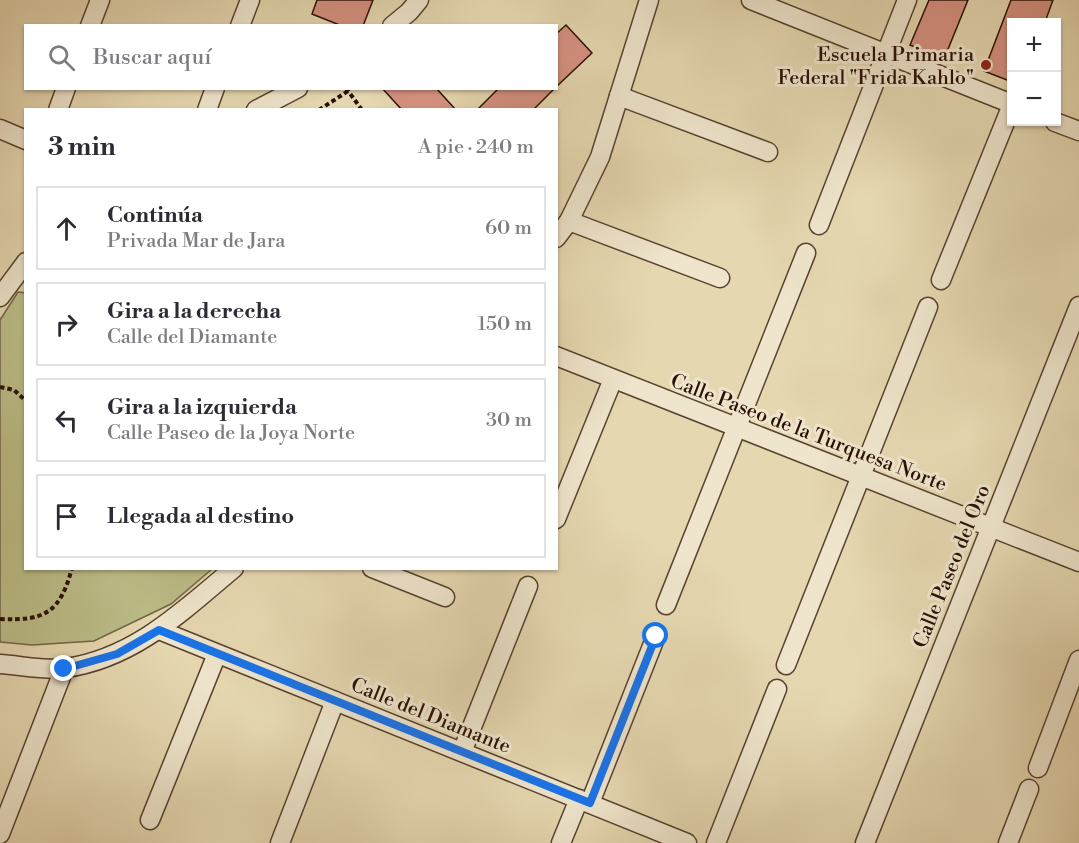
<!DOCTYPE html>
<html lang="es">
<head>
<meta charset="utf-8">
<style>
  :root { --surface:#fff; --page:#f7f7f7; --text:#2b2b33; --muted:#7c7c81; --line:#e1e1e2 }
  body { margin:0; font-family:"Libre Bodoni",serif; background:var(--page); color:var(--text) }
  .controls { position:absolute; right:18px; top:18px; display:grid; overflow:hidden; border-radius:0px; box-shadow:0 2px 4px #0004 }
  .controls button { width:54px; height:54px; display:grid; place-items:center; padding:0; border:0; border-bottom:2px solid var(--line); background:var(--surface); color:var(--text); font:30px sans-serif }
  .stop { position:absolute; width:18px; height:18px; margin:-14px; border:4px solid #1a73e8; border-radius:50%; background:#fff }
  .stop.end { background:#1a73e8; border-color:#fff; box-shadow:0 2px 6px #0008 }
  .list { margin:0; padding:0; list-style:none }
  h2 { display:flex; justify-content:space-between; align-items:center; height:78px; margin:0; padding:0 24px; font-size:26px }
  h2 small { font-size:20px; font-weight:400; color:var(--muted) }
  .list li { display:grid; grid-template-columns:39px 1fr auto; gap:18px; align-items:center; box-sizing:border-box; height:84px; margin:0 12px 12px; padding:0 12px; border:2px solid var(--line); border-radius:0px }
  .list b { display:block; font-size:22px; white-space:nowrap }
  .list p { margin:0; font-size:20px; white-space:nowrap; color:var(--muted) }
  .list em { font-size:20px; font-style:normal; color:var(--muted) }
  .icon { flex:none; width:33px; height:33px; fill:none; stroke:currentColor; stroke-width:2; stroke-linecap:round; stroke-linejoin:round }
  .map { position:relative; flex:none; width:1079px; height:843px; overflow:hidden }
  .search { position:absolute; background:var(--surface); box-shadow:0 2px 4px #0004; left:24px; top:24px; width:534px; height:66px; display:flex; align-items:center; gap:15px; box-sizing:border-box; padding:0 21px; border-radius:0px; color:var(--muted); font-size:22px }
  .panel { position:absolute; background:var(--surface); box-shadow:0 2px 4px #0004; left:24px; top:108px; width:534px; height:462px; border-radius:0px }
  .map>svg:first-child { display:block }
  .green { fill:#bbbc87; stroke:#726646; stroke-width:1.5 }
  .building { fill:#d59181; stroke:#2a1004; stroke-width:1.5 }
  .lines { fill:none; stroke-linecap:round; stroke-linejoin:round }
  .street-casing { stroke:#59422f; stroke-width:21 }
  .path { stroke:#2a1004; stroke-width:4; stroke-dasharray:4.5 3; stroke-linecap:butt }
  .street { stroke:#eee5cc; stroke-width:18 }
  .route { stroke:#1a73e8; stroke-width:8 }
  .poi-dot { fill:#8f2418; stroke:#eee5cc; stroke-width:2 }
  .labels { text-anchor:middle; stroke-width:6; stroke-linejoin:round; paint-order:stroke }
  .poi-label { font-size:20px; fill:#2a1004; stroke:#eee5cc; text-anchor:end }
  .street-label { font-size:20px; fill:#2a1004; stroke:#eee5cc }
</style>
</head>
<body>
<div class="map">
<svg width="1079" height="843" viewBox="0 0 1079 843">
  <rect width="100%" height="100%" fill="#e5d7b0"/>
  <filter id="stains"><feTurbulence type="fractalNoise" baseFrequency=".00333" numOctaves="4"/><feColorMatrix values="0 0 0 0 .2 0 0 0 0 .09 0 0 0 0 .02 0 0 0 .5 -.17"/></filter>
  <radialGradient id="worn" r=".72"><stop offset=".6" stop-color="#630" stop-opacity="0"/><stop offset="1" stop-color="#630" stop-opacity=".3"/></radialGradient>
  <!-- green -->
  <path class="green" d="M18 292 26 293V568L212 569 171 604 94 641 32 645 0 642V320Z"/>
  <!-- building -->
  <g class="building">
    <path d="M317 0H373L363 26H342L312 14Z"/>
    <path d="M929 0H968L944 59 910 45Z"/>
    <path d="M1011 0H1053L1045 22H1012V82L984 71Z"/>
    <path d="M566 25 592 53 556 87V34Z"/>
    <path d="M382 88H436L456 110H402Z"/>
    <path d="M499 88H555L533 110H477Z"/>
  </g>
  <g class="lines">
    <!-- street casing -->
    <g class="street-casing">
      <g id="street">
        <path d="M751 0 1012 104"/>
        <path d="M90 26 100 0"/>
        <path d="M240 26 250 0"/>
        <path d="M392 26 409 12 419 0"/>
        <path d="M619 96 768 152"/>
        <path d="M58 110 66 88"/>
        <path d="M207 110 215 88"/>
        <path d="M256 110 298 88"/>
        <path d="M1055 122 1079 131"/>
        <path d="M0 129 26 140"/>
        <path d="M569 221 720 278"/>
        <path d="M819 225 907 0"/>
        <path d="M556 238 569 221 600 157 649 0"/>
        <path d="M941 280 1012 105"/>
        <path d="M0 297 26 262"/>
        <path d="M556 356 1079 562"/>
        <path d="M556 519 613 379"/>
        <path d="M372 568 445 597"/>
        <path d="M666 605 806 253"/>
        <path d="M159 630 687 843"/>
        <path d="M0 664C18 665 48 671 65 668 133 659 183 611 234 568"/>
        <path d="M786 665 928 307"/>
        <path d="M462 752 528 586"/>
        <path d="M1038 768 1079 660"/>
        <path d="M590 803 656 636"/>
        <path d="M150 820 217 654"/>
        <path d="M0 834 64 669"/>
        <path d="M280 843 335 701"/>
        <path d="M561 843 579 799"/>
        <path d="M716 843 777 689"/>
        <path d="M865 843 1079 306"/>
        <path d="M1008 843 1029 789"/>
      </g>
    </g>
    <!-- path -->
    <g class="path">
      <path d="M346 88 362 110"/>
      <path d="M319 110 348 91"/>
      <path d="M0 387 14 390 26 401"/>
      <path d="M0 619C45 621 60 613 72 568"/>
    </g>
    <!-- street -->
    <use href="#street" class="street"/>
  </g>
  <g class="lines">
    <!-- route -->
    <path class="route" d="M64 669 117 654 159 630 590 803 656 636"/>
  </g>
  <!-- markers -->
  <circle class="poi-dot" cx="986" cy="65" r="6"/>
  <g class="labels">
    <!-- poi labels -->
    <g class="poi-label">
      <text x="974" y="61">Escuela Primaria<tspan x="974" dy="23">Federal "Frida Kahlo"</tspan></text>
    </g>
    <!-- street labels -->
    <g class="street-label">
      <text transform="translate(809 432) rotate(21)" y="7">Calle Paseo de la Turquesa Norte</text>
      <text transform="translate(951 566) rotate(-68)" y="7">Calle Paseo del Oro</text>
      <text transform="translate(431 715) rotate(22)" y="7">Calle del Diamante</text>
    </g>
  </g>
  <rect width="100%" height="100%" filter="url(#stains)"/>
  <rect width="100%" height="100%" fill="url(#worn)"/>
</svg>
<div class="controls">
<button>+</button>
<button>−</button>
</div>
<div class="stop" style="left:656px;top:636px"></div>
<div class="stop end" style="left:64px;top:669px"></div>
<div class="search"><svg class="icon" aria-label="search" viewBox="0 0 24 24"><circle cx="10" cy="10" r="6"/><path d="M15 15l6 6"/></svg>Buscar aquí</div>
<section class="panel">
<h2>3 min<small>A pie · 240 m</small></h2>
<ul class="list">
<li><svg class="icon" aria-label="ahead" viewBox="0 0 24 24"><path d="M12 20V5M6 11l6-6 6 6"/></svg><div><b>Continúa</b><p>Privada Mar de Jara</p></div><em>60 m</em></li>
<li><svg class="icon" aria-label="right" viewBox="0 0 24 24"><path d="M7 20v-9h11M14 6l5 5-5 5"/></svg><div><b>Gira a la derecha</b><p>Calle del Diamante</p></div><em>150 m</em></li>
<li><svg class="icon" aria-label="left" viewBox="0 0 24 24"><path d="M17 20v-9H6M10 6l-5 5 5 5"/></svg><div><b>Gira a la izquierda</b><p>Calle Paseo de la Joya Norte</p></div><em>30 m</em></li>
<li><svg class="icon" aria-label="arrive" viewBox="0 0 24 24"><path d="M6 21V4h12l-3 4 3 4H6"/></svg><div><b>Llegada al destino</b></div></li>
</ul>
</section>
</div>
</body>
</html>
